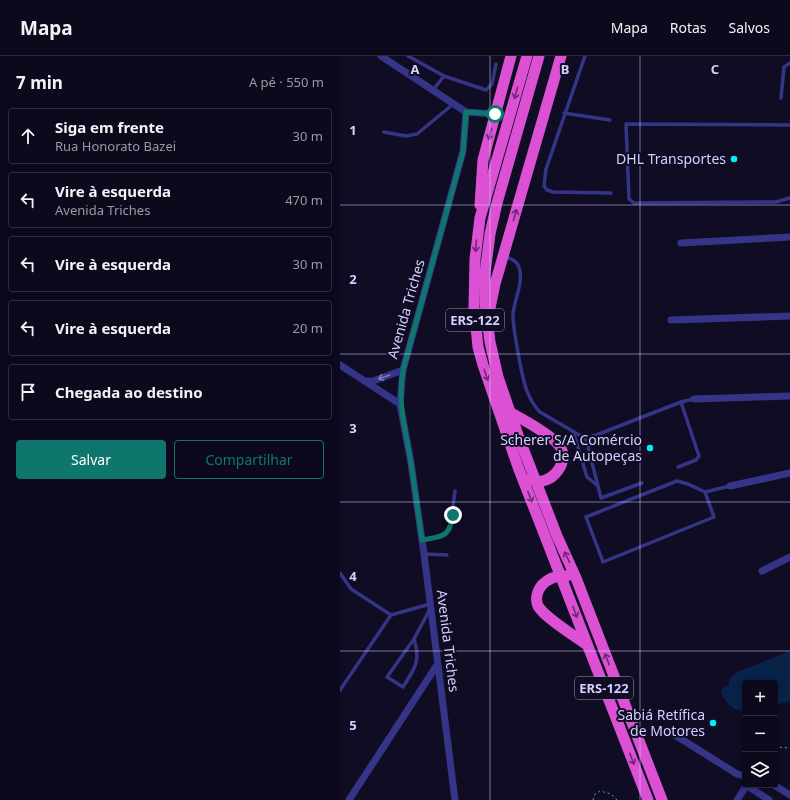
<!DOCTYPE html>
<html lang="pt">
<head>
<meta charset="utf-8">
<style>
  :root { --surface:#0b091b; --page:#141224; --text:#f1f3f6; --muted:#9a9aa3; --line:#2b2a3a; --accent:#0f766e }
  body { margin:0; font-family:"Noto Sans",sans-serif; background:var(--page); color:var(--text) }
  .controls { position:absolute; right:12px; bottom:12px; display:grid; overflow:hidden; border-radius:4px; box-shadow:0 2px 6px #0003 }
  .controls button { width:36px; height:36px; display:grid; place-items:center; padding:0; border:0; border-bottom:1px solid var(--line); background:var(--surface); color:var(--text); font:20px sans-serif }
  .stop { position:absolute; width:12px; height:12px; margin:-9px; border:3px solid #0f766e; border-radius:50%; background:#fff }
  .stop.end { background:#0f766e; border-color:#fff; box-shadow:0 1px 4px #0008 }
  .list { margin:0; padding:0; list-style:none }
  h2 { display:flex; justify-content:space-between; align-items:center; height:52px; margin:0; padding:0 16px; font-size:17px }
  h2 small { font-size:13px; font-weight:400; color:var(--muted) }
  .list li { display:grid; grid-template-columns:26px 1fr auto; gap:12px; align-items:center; box-sizing:border-box; height:56px; margin:0 8px 8px; padding:0 8px; border:1px solid var(--line); border-radius:4px }
  .list b { display:block; font-size:15px; white-space:nowrap }
  .list p { margin:0; font-size:13px; white-space:nowrap; color:var(--muted) }
  .list em { font-size:13px; font-style:normal; color:var(--muted) }
  .actions { display:flex; gap:8px; padding:12px 16px }
  .actions a { flex:1; padding:9px 0; border:1px solid var(--accent); border-radius:4px; text-align:center; font-size:14px; color:var(--accent) }
  .actions .main { background:var(--accent); color:#fff }
  .icon { flex:none; width:22px; height:22px; fill:none; stroke:currentColor; stroke-width:2; stroke-linecap:round; stroke-linejoin:round }
  .map { position:relative; flex:none; width:450px; height:744px; overflow:hidden }
  header { display:flex; align-items:center; gap:24px; box-sizing:border-box; height:56px; padding:0 20px; background:var(--surface); border-bottom:1px solid var(--line) }
  header strong { font-size:19px }
  nav { display:flex; gap:22px; margin-inline-start:auto; font-size:14px }
  main { display:flex }
  aside { flex:1; background:var(--surface) }
  .map>svg:first-child { display:block }
  .water { fill:#082248 }
  .lines { fill:none; stroke-linecap:round; stroke-linejoin:round }
  .path { stroke:#25bdad; stroke-width:1; stroke-dasharray:2 3; stroke-linecap:butt }
  .service { stroke:#343587; stroke-width:3.5 }
  .minor { stroke:#343587; stroke-width:7 }
  .trunk { stroke:#dc51d4; stroke-width:11 }
  .oneway { stroke:#6b2b73 }
  .oneway2 { stroke:#7c7bbd }
  .route { stroke:#0f766e; stroke-width:5 }
  .grid { fill:none; stroke:#d3d0ff; stroke-width:1; stroke-opacity:0.55 }
  .poi-dot { fill:#00edfb; stroke:#0f0c24; stroke-width:1.5 }
  .labels { text-anchor:middle; stroke-width:4; stroke-linejoin:round; paint-order:stroke }
  .shield { fill:#0f0c24; stroke:#9895bd; stroke-width:1 }
  .shield-label { font-size:13px; font-weight:bold; fill:#d3d0ff }
  .poi-label { font-size:14px; fill:#d3d0ff; stroke:#0f0c24; text-anchor:end }
  .street-label { font-size:14px; fill:#d3d0ff; stroke:#0f0c24 }
  .grid-label { font-size:13px; text-anchor:middle; font-weight:bold; fill:#d3d0ff; stroke:#0f0c24; stroke-width:4; stroke-linejoin:round; paint-order:stroke }
</style>
</head>
<body>
<header>
<strong>Mapa</strong>
<nav><a>Mapa</a><a>Rotas</a><a>Salvos</a></nav>
</header>
<main>
<aside>
<h2>7 min<small>A pé · 550 m</small></h2>
<ul class="list">
<li><svg class="icon" aria-label="ahead" viewBox="0 0 24 24"><path d="M12 20V5M6 11l6-6 6 6"/></svg><div><b>Siga em frente</b><p>Rua Honorato Bazei</p></div><em>30 m</em></li>
<li><svg class="icon" aria-label="left" viewBox="0 0 24 24"><path d="M17 20v-9H6M10 6l-5 5 5 5"/></svg><div><b>Vire à esquerda</b><p>Avenida Triches</p></div><em>470 m</em></li>
<li><svg class="icon" aria-label="left" viewBox="0 0 24 24"><path d="M17 20v-9H6M10 6l-5 5 5 5"/></svg><div><b>Vire à esquerda</b></div><em>30 m</em></li>
<li><svg class="icon" aria-label="left" viewBox="0 0 24 24"><path d="M17 20v-9H6M10 6l-5 5 5 5"/></svg><div><b>Vire à esquerda</b></div><em>20 m</em></li>
<li><svg class="icon" aria-label="arrive" viewBox="0 0 24 24"><path d="M6 21V4h12l-3 4 3 4H6"/></svg><div><b>Chegada ao destino</b></div></li>
</ul>
<div class="actions"><a class="main">Salvar</a><a>Compartilhar</a></div>
</aside>
<div class="map">
<svg width="450" height="744" viewBox="0 0 450 744">
  <rect width="100%" height="100%" fill="#0f0c24"/>
  <!-- water -->
  <path class="water" d="M450 595V645L435 649V627H405V654C393 656 385 647 381 636L383 632 389 629V623L397 616Z"/>
  <g class="lines">
    <!-- path -->
    <g class="path">
      <path d="M435 691 450 692"/>
      <path d="M253 744 255 738 260 735 271 738 277 744"/>
    </g>
    <!-- service -->
    <g class="service">
      <path d="M68 0 104 20 93 34"/>
      <path d="M245 0 206 113 204 130 207 134 213 136 271 137"/>
      <path d="M104 20 146 34 152 28 156 8"/>
      <path d="M441 42 444 11 450 7"/>
      <path d="M224 57 270 64"/>
      <path d="M450 69 286 68 289 143 294 147 436 146 450 142"/>
      <path d="M44 76 66 80 77 78 112 49"/>
      <path d="M165 200C170 203 177 204 179 211 184 227 174 243 173 259 173 272 182 323 187 335 190 343 194 350 200 356L246 383 261 442 302 427"/>
      <path d="M233 375 247 421 258 430"/>
      <path d="M246 383 341 346 354 343"/>
      <path d="M338 411 356 404 359 400 341 346"/>
      <path d="M365 436 374 461 263 506 246 461 337 425 348 428 365 436 390 430"/>
      <path d="M82 484 100 481 110 473 115 435"/>
      <path d="M84 498 107 499"/>
      <path d="M0 517 11 533 51 559"/>
      <path d="M74 583C81 605 75 612 63 631L47 621 74 583 90 553"/>
      <path d="M0 634 51 559 90 548"/>
    </g>
    <!-- minor -->
    <g class="minor">
      <path d="M41 0 126 56 155 58"/>
      <path d="M341 187 450 181"/>
      <path d="M331 264 450 260"/>
      <path d="M0 309 60 348"/>
      <path d="M25 325H33L63 314"/>
      <path d="M354 343 450 340"/>
      <path d="M390 430 450 417"/>
      <path d="M422 515 450 501"/>
      <path d="M330 676 397 718 405 720"/>
      <path d="M406 729 429 744"/>
      <path d="M434 729 450 739"/>
      <path d="M9 744 97 609"/>
      <path d="M115 744 84 498 71 407 60 348 63 314 123 95 126 56"/>
      <path d="M397 744 407 729"/>
    </g>
    <!-- trunk -->
    <g class="trunk">
      <path d="M187 0 140 162 135 203 134 251 138 291 143 309 178 411 308 744"/>
      <path d="M199 0 157 147 150 178 145 217V246L150 286 158 321 179 382 217 480 236 522 322 744"/>
      <path d="M140 149 143 104 171 0"/>
      <path d="M150 252 155 228 221 0"/>
      <path d="M171 357C184 364 214 380 221 392 230 409 207 433 191 423"/>
      <path d="M227 520C217 519 209 522 202 529 197 535 195 543 198 550 204 561 236 581 247 589"/>
    </g>
  </g>
  <!-- one-way arrows -->
  <defs><path id="oneway-shaft" d="M-6 0H5M1.5-3L5.5 0L1.5 3" fill="none" stroke-width="1.6" stroke-linecap="round" stroke-linejoin="round"/></defs>
  <g class="oneway">
    <use href="#oneway-shaft" transform="translate(176 37) rotate(106)"/>
    <use href="#oneway-shaft" transform="translate(150 78) rotate(105)"/>
    <use href="#oneway-shaft" transform="translate(175 159) rotate(-74)"/>
    <use href="#oneway-shaft" transform="translate(136 190) rotate(94)"/>
    <use href="#oneway-shaft" transform="translate(146 319) rotate(71)"/>
    <use href="#oneway-shaft" transform="translate(190 441) rotate(69)"/>
    <use href="#oneway-shaft" transform="translate(227 501) rotate(-115)"/>
    <use href="#oneway-shaft" transform="translate(235 556) rotate(69)"/>
    <use href="#oneway-shaft" transform="translate(267 603) rotate(-111)"/>
    <use href="#oneway-shaft" transform="translate(292 703) rotate(69)"/>
  </g>
  <use class="oneway2" href="#oneway-shaft" transform="translate(44 321) rotate(160)"/>
  <g class="lines">
    <!-- route -->
    <path class="route" d="M113 459C109 482 103 480 82 484 78 458 75 433 71 407 66 374 57 348 63 314L123 96 126 56 155 58"/>
  </g>
  <!-- grid -->
  <path class="grid" d="M150 0V744M300 0V744M0 149H450M0 298H450M0 446H450M0 595H450"/>
  <!-- markers -->
  <g class="poi-dot">
    <circle cx="394" cy="103" r="4"/>
    <circle cx="310" cy="392" r="4"/>
    <circle cx="373" cy="667" r="4"/>
  </g>
  <g class="labels">
    <!-- shield labels -->
    <g class="shield">
      <rect x="106" y="253" width="58" height="22" rx="3"/>
      <rect x="235" y="621" width="58" height="22" rx="3"/>
    </g>
    <g class="shield-label">
      <text x="135" y="269">ERS-122</text>
      <text x="264" y="637">ERS-122</text>
    </g>
    <!-- poi labels -->
    <g class="poi-label">
      <text x="386" y="108">DHL Transportes</text>
      <text x="302" y="389">Scherer S/A Comércio<tspan x="302" dy="16">de Autopeças</tspan></text>
      <text x="365" y="664">Sabiá Retífica<tspan x="365" dy="16">de Motores</tspan></text>
    </g>
    <!-- street labels -->
    <g class="street-label">
      <text transform="translate(66 253) rotate(-74)" y="5">Avenida Triches</text>
      <text transform="translate(108 585) rotate(83)" y="5">Avenida Triches</text>
    </g>
  </g>
  <g class="grid-label">
    <text x="75" y="18">A</text>
    <text x="225" y="18">B</text>
    <text x="375" y="18">C</text>
    <text x="13" y="79">1</text>
    <text x="13" y="228">2</text>
    <text x="13" y="377">3</text>
    <text x="13" y="525">4</text>
    <text x="13" y="674">5</text>
  </g>
</svg>
<div class="controls">
<button>+</button>
<button>−</button>
<button><svg class="icon" aria-label="layers" viewBox="0 0 24 24"><path d="M12 4l9 5-9 5-9-5zM3 14l9 5 9-5"/></svg></button>
</div>
<div class="stop" style="left:155px;top:58px"></div>
<div class="stop end" style="left:113px;top:459px"></div>
</div>
</main>
</body>
</html>
